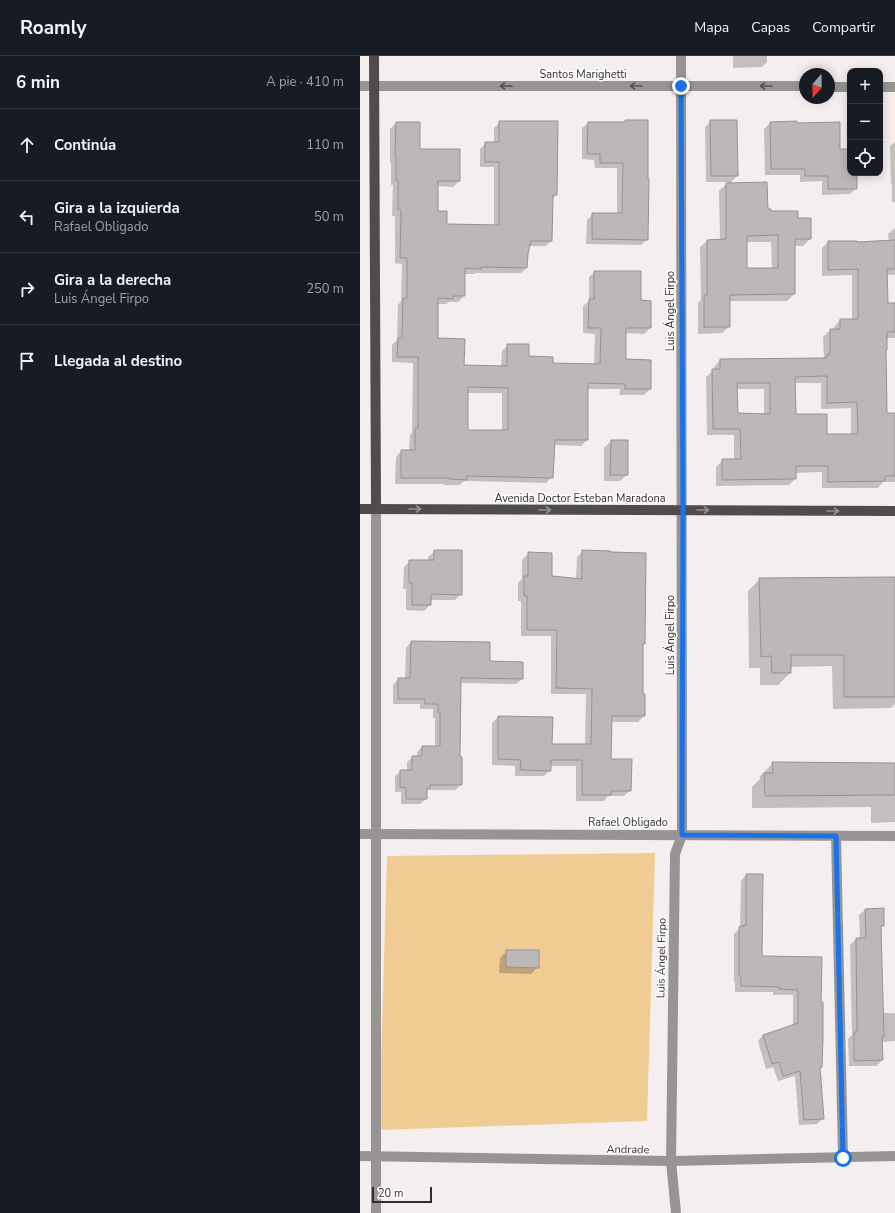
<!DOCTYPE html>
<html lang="es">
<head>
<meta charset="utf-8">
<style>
  :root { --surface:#171b24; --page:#20242c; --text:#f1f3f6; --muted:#9ea1a6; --line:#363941 }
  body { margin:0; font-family:"Nunito Sans",sans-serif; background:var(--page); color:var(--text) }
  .controls { position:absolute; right:12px; top:12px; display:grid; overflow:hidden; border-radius:8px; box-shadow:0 2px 10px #0003 }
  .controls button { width:36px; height:36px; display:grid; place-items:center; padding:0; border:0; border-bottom:1px solid var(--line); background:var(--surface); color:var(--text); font:20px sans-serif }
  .compass { position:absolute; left:439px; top:12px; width:36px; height:36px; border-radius:50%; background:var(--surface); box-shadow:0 2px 10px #0003; rotate:200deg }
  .scale { position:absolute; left:12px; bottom:10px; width:60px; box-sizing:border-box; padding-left:4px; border:2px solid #302e2e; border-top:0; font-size:11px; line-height:14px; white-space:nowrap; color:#302e2e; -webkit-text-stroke:3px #fefefd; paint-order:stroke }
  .stop { position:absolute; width:12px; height:12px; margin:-9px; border:3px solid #1a73e8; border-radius:50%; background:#fff }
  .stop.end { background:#1a73e8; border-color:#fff; box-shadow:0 1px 4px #0008 }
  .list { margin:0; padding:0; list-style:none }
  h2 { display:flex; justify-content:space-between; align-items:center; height:52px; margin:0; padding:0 16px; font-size:17px }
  h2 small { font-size:13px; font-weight:400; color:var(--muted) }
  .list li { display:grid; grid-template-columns:26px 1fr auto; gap:12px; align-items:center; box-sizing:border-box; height:72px; padding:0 16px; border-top:1px solid var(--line) }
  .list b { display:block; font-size:15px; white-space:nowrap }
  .list p { margin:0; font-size:13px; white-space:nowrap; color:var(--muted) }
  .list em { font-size:13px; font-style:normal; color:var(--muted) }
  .icon { flex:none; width:22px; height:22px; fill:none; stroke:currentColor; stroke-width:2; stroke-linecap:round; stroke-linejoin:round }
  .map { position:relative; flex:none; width:535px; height:1157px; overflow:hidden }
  header { display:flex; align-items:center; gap:24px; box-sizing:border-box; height:56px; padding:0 20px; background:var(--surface); border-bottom:1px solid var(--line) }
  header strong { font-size:19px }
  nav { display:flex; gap:22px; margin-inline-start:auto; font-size:14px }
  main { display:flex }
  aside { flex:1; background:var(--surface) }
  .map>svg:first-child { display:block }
  .green { fill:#f1cb94 }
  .shadow { fill:#0003; fill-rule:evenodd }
  .building { fill:#bcb7b8; stroke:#969292; fill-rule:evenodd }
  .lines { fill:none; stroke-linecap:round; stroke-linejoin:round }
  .minor { stroke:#979594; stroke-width:10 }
  .major { stroke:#4f4c4b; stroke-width:10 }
  .oneway { stroke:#545252 }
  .oneway2 { stroke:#959392 }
  .route { stroke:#1a73e8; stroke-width:5 }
  .labels { text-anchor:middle; stroke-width:3; stroke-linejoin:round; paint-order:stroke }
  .street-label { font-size:11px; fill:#302e2e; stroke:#fefefd }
</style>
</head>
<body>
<header>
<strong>Roamly</strong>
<nav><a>Mapa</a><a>Capas</a><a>Compartir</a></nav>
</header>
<main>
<aside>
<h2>6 min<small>A pie · 410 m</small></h2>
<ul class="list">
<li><svg class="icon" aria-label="ahead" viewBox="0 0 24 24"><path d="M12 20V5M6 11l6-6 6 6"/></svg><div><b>Continúa</b></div><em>110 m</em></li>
<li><svg class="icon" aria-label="left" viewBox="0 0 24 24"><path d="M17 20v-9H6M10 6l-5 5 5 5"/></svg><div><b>Gira a la izquierda</b><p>Rafael Obligado</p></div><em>50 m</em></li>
<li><svg class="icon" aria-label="right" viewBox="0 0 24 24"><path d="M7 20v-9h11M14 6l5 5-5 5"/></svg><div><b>Gira a la derecha</b><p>Luis Ángel Firpo</p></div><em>250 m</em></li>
<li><svg class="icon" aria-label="arrive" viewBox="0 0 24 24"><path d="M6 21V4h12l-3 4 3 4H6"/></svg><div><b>Llegada al destino</b></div></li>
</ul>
</aside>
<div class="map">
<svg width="535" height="1157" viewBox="0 0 535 1157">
  <rect width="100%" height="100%" fill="#f4efee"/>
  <!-- green -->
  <path class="green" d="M295 797 287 1065 19 1074 27 800Z"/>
  <!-- shadow -->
  <g class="shadow">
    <path d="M373 0H407V6L402 11 373 12Z"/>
    <path d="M266 65 287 183 281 189 226 188 227 164 233 158H257V112H235L234 104 222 103V72L228 67H264Z"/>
    <path d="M351 65 377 120 369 128 410 156 437 162 450 183 443 190H434V238L427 245H369V271L362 277 338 278V247L341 244 340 191 347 185 360 184 359 135 368 126H346L345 71ZM386 186H411L412 213H386Z"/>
    <path d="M140 66 196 139 192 143V184L186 190H169L166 212 161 217H116L114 218H104V240L98 246H89L86 248H77V283L103 310 141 311 142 295 148 289 168 301 192 308 234 309 235 278 223 277V250L229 245V221L235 216 280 245 290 272 284 278 265 277V304L290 305V333L284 339H259L260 333H227V384L221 390 194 389 192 421 186 427 104 425 100 429H84V428H35L36 401 41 395H49L50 379 52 376 53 307 32 306V289L37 284 38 249 41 245 42 208 35 207V160H32L33 129H31V107H30V73L36 67H59V94L99 125 93 131 77 130V156L86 169 134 170V111H120V93L126 87H134V72ZM107 337H142V375H107Z"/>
    <path d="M410 67 437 68 479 94H490V117H496V132L490 138 462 139V125L440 126V119H405L404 73Z"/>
    <path d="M535 86V146H532V128H531L530 90Z"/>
    <path d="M535 172V219H527V248H535V282H526V358H535V426H523L518 432H462V416L435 417V423L429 429 356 430V411L363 404H374V379H347L346 321 354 314V311L360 304 464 303 463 281 470 274H474V271L480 264H492V219L462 220V192L468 186 496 187 529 186 528 178ZM434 327H461V353L491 352V379L466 378 435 359ZM376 333H404V359L377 358Z"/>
    <path d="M251 385 267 419 260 425H244V392Z"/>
    <path d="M75 495 101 538 95 544H70V549L64 555 46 554V533H43L44 511 50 505H68V501Z"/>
    <path d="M223 495 284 587 282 589V639L284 660 278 666H251L250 704 270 734 264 740H248L244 745H216V710H190V714L184 720H155V710L132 709V667L138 661 191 689H225L226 638H191V580H161V545H158V527L162 523V504L169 497 191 521 216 523 217 501Z"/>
    <path d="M535 522V648L531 652 473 653 472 610 430 611V617L418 629H400V612H389L388 535 400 523Z"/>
    <path d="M51 586 129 587V606L162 623 156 628 100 627 99 702 101 729 95 734H67L66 743 60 748H41V736H35V720L41 715H47V706L53 701H57V696L62 691H75V662H73V653H60V648H33V629L38 623H45L46 592Z"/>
    <path d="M413 707 535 708V766L511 767V751L392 752V731L400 723V720Z"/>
    <path d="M386 819 401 901 460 947 461 1010 459 1013 463 1062 457 1068 439 1069 435 1020 418 1025 413 1011 406 1013 398 985 403 979 433 970V939H413V936H375V926H374V878L380 872 381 825Z"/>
    <path d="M505 854 523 869 520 872 523 957H535V985L522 986V1004L517 1010H489L488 983 492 979 490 889 496 883H500L499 859Z"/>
    <path d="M147 895 178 911 171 918 139 917 140 902Z"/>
  </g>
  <!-- building -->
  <g class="building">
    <path d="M265 64H288V123H289L288 184 232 183V157H262L263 107H240V98H227L228 66H265Z"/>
    <path d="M350 64H377L378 120H351Z"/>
    <path d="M139 65H198L197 139H193L192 185H171L168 198 167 212 121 211V213L105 212V240H93V243L78 242V282L105 283 104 309 147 310V288H169V300L193 301V307L240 308 241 272H228L229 243H234V215H281V244L291 245V272H266V303L291 304V333H265V328L228 327V384H195L193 422 107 420V424L89 423V422H41V394H55V372H58V301H37L38 282H42L43 242H47V202H40L41 154H38V124H36V101H35L36 66H60V93H100V125H78V155H87V168L139 169V106H125V86H139ZM108 331 148 332V374H108Z"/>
    <path d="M437 65V67L480 66V93H490V117H497V133H468V120H445V113H411L410 66Z"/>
    <path d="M407 126 408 153H411V155H438V162H451V183H435V238L370 239V271H344V239H347V184L366 183V127ZM418 179V212H387V180Z"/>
    <path d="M535 184V213H527L528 247H535V276H527V294H526L527 357H535V420H525V425L468 426V410H436V423L362 424V403H381L380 373H353L352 313H360V303L467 302V298H470V273H480V263H498V213L468 214V185H497V186ZM467 320V347L497 346 498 378H467V358H436L435 321ZM377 327H410V358L378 357Z"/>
    <path d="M251 384H268V419H250Z"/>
    <path d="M74 494H102V539L71 538V549H52V527H49V504H74Z"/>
    <path d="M222 494 251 495V496L286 497 285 588H283V638H285V660H252L251 703H272L271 735H251V739H222V704H191V715L160 714 161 704 138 703V660L193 661 192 688H231L232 633 196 632 197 574H167V540H164V520H168V496L192 497V520L222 523Z"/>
    <path d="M535 521V641H484V599H431V617H412L411 600 401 601 399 522Z"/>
    <path d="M51 585 130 586V605L163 606V623L101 622 100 701H102V729H70V732H67V743H46V732L40 731V714H52V700H62V690H80V657H78V648H65V643H38V622H50Z"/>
    <path d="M412 706 535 707V739L405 740 404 717H413Z"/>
    <path d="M386 818H403L402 900 462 901 461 946H463V983L462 1011H460L464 1063 444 1064 440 1015 423 1020 419 1006 412 1008 403 979 438 967V934L419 933V931L381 930V920H379V871L386 869Z"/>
    <path d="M524 852V870H521L524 981H522L523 1004 494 1005V976H497L496 882H506L505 853Z"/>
    <path d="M146 894H179V912L146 911Z"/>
  </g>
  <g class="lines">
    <!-- minor -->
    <g class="minor">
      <path d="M0 30H445"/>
      <path d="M469 31H490"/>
      <path d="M520 31H535"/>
      <path d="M16 453V1157"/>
      <path d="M0 778 535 780"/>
      <path d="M476 780 483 1101"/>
      <path d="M0 1100 311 1105 535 1100"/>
      <path d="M316 1157 311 1105 315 798 322 779 321 0"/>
    </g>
    <!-- major -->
    <g class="major">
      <path d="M14 0 16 453"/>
      <path d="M0 453 535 455"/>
    </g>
  </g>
  <!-- one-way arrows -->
  <defs><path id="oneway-shaft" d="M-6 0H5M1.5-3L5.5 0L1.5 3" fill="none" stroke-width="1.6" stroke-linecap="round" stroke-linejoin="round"/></defs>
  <g class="oneway">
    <use href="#oneway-shaft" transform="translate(146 30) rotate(-180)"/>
    <use href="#oneway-shaft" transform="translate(276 30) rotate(-180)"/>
    <use href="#oneway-shaft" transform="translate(406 30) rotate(-180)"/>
  </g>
  <g class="oneway2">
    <use href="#oneway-shaft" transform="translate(55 453)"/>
    <use href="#oneway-shaft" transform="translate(185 454)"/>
    <use href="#oneway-shaft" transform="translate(343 454)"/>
    <use href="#oneway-shaft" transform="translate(473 455)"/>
  </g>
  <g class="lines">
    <!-- route -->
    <path class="route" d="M321 30 323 454 322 779 476 780 483 1102"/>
  </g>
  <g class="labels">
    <!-- street labels -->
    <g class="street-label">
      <text x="223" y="22">Santos Marighetti</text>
      <text transform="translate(310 255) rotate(-90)" y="4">Luis Ángel Firpo</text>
      <text x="220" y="446">Avenida Doctor Esteban Maradona</text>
      <text transform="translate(310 579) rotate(-90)" y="4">Luis Ángel Firpo</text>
      <text x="268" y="770">Rafael Obligado</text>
      <text transform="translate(301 902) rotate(-89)" y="4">Luis Ángel Firpo</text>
      <text transform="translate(268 1093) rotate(1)" y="4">Andrade</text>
    </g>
  </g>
</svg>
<div class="controls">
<button>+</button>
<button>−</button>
<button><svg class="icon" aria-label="locate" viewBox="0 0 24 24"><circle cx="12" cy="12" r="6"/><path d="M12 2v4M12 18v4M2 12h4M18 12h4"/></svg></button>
</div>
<svg class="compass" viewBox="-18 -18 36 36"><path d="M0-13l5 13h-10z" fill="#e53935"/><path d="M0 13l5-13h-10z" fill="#9ea1a6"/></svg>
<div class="scale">20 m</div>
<div class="stop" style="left:483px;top:1102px"></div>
<div class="stop end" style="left:321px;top:30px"></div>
</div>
</main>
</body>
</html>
